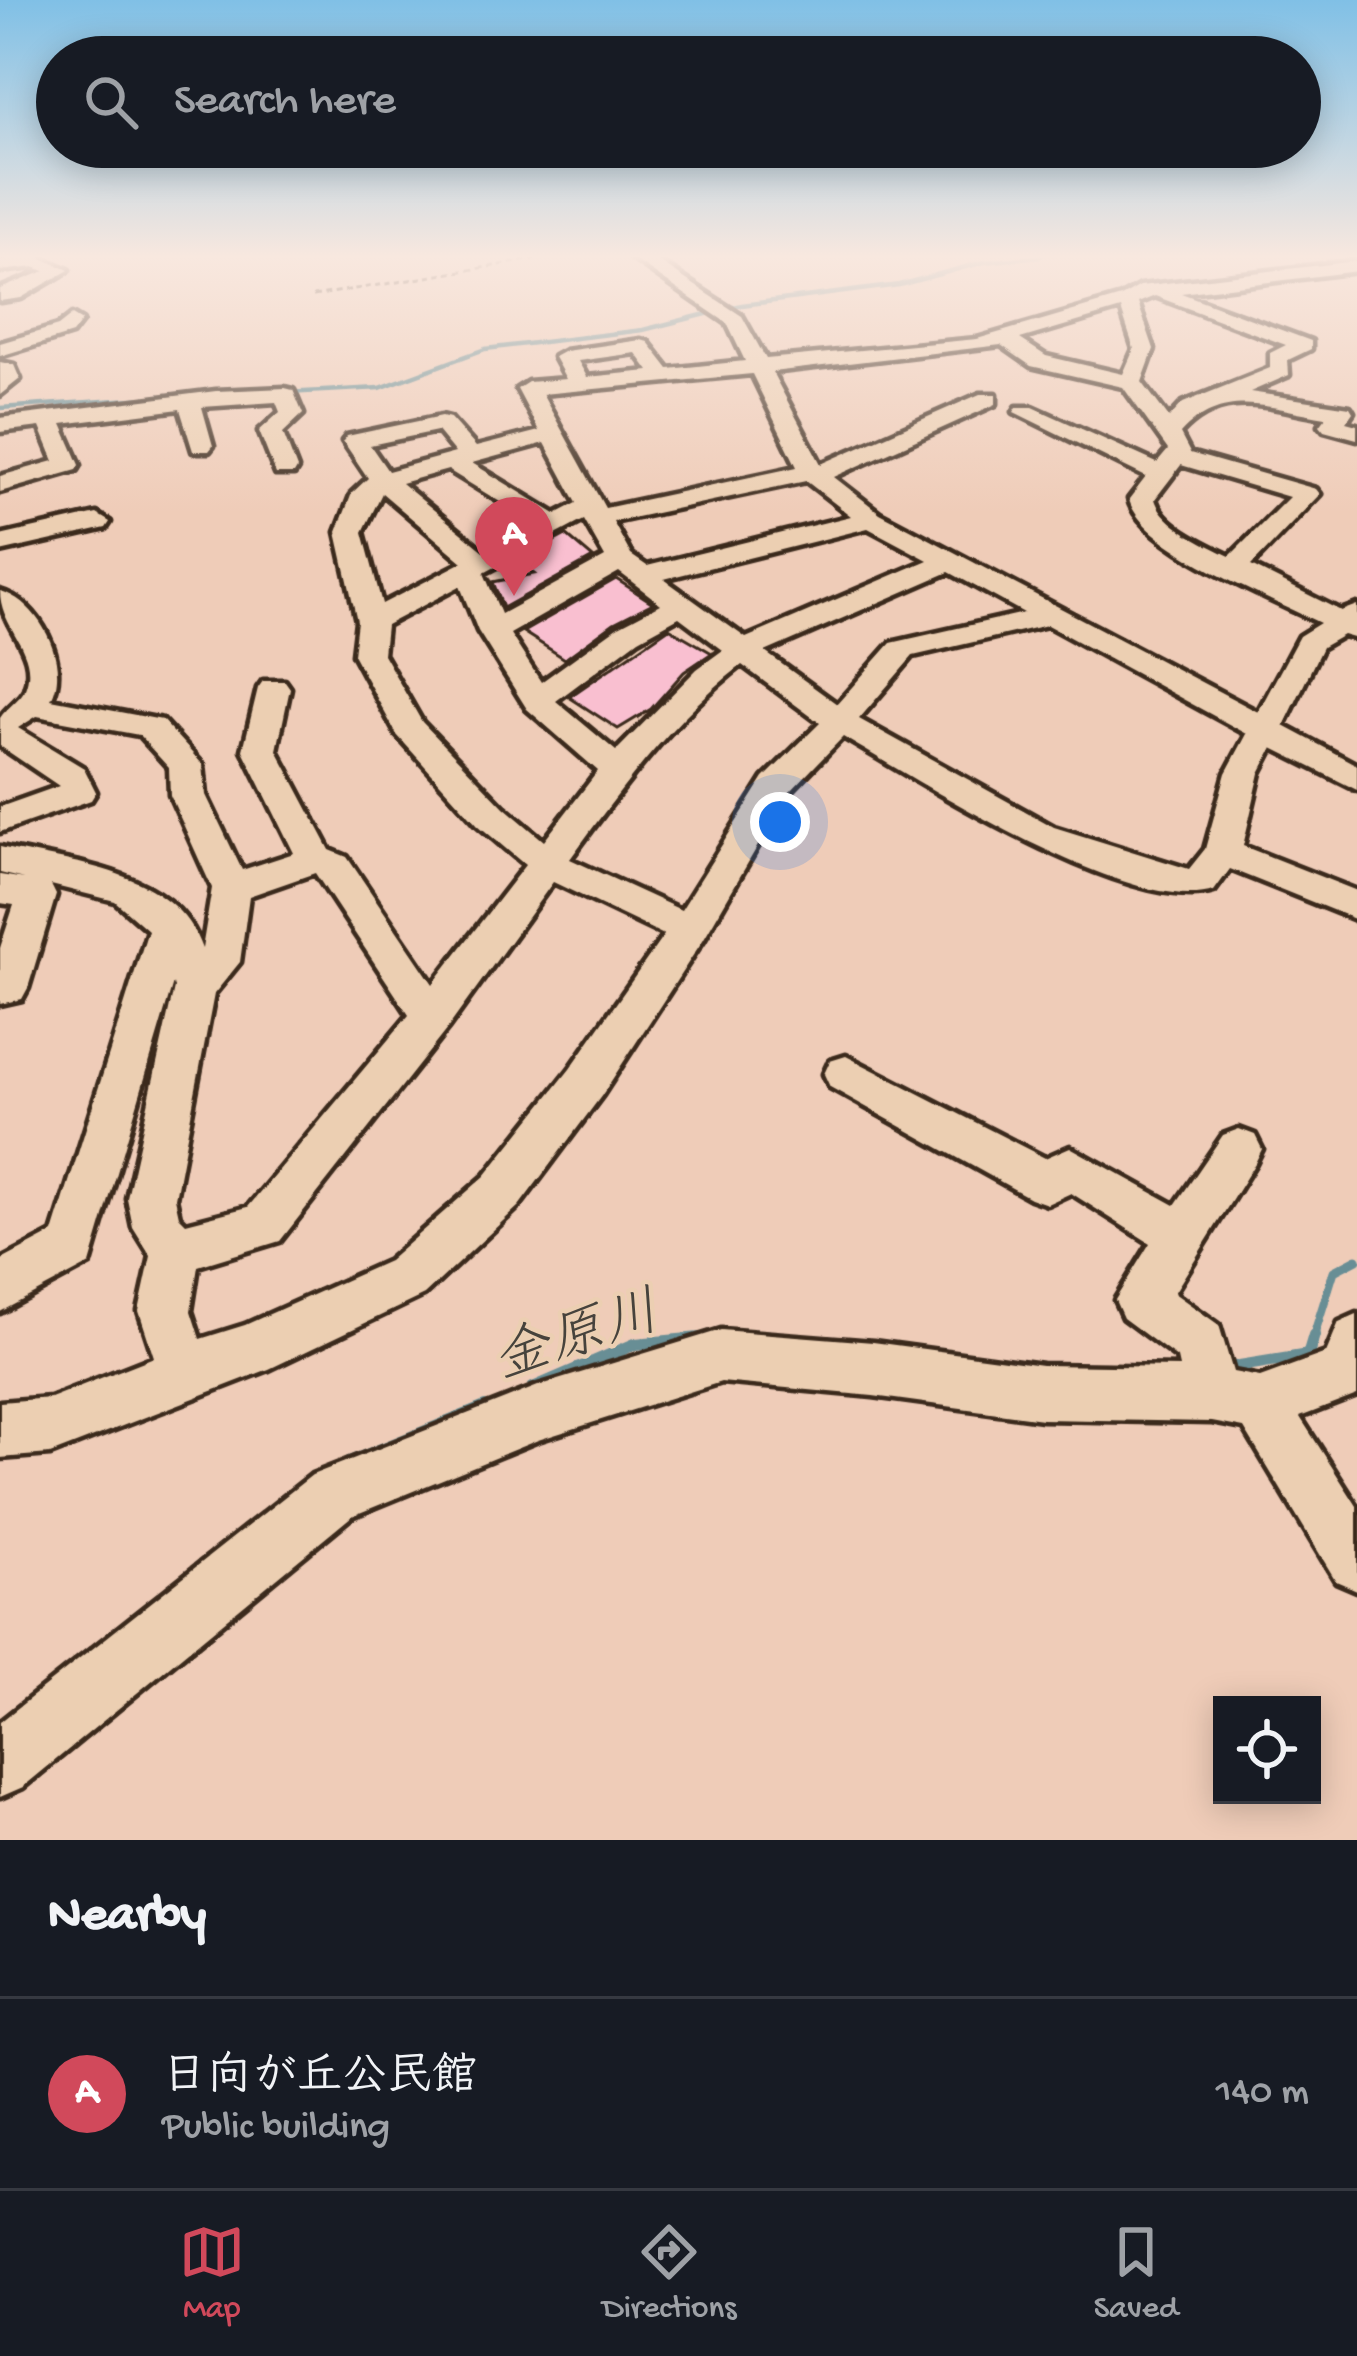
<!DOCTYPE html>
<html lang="en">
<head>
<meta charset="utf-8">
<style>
  :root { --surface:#171b24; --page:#20242c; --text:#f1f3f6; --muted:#9ea1a6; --line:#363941; --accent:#d1495b }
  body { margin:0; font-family:"Gochi Hand","Klee One",sans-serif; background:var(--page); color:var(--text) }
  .controls { position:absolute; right:36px; bottom:36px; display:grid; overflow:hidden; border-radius:0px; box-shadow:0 6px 30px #0003 }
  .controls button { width:108px; height:108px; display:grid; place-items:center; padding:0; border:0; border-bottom:3px solid var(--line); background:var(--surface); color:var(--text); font:60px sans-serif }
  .you { position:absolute; left:780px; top:822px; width:42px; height:42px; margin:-30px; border:9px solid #fff; border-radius:50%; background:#1a73e8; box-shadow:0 0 0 18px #1a73e833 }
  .badge { display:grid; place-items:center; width:78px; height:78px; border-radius:50%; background:var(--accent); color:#fff; font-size:39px; font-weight:700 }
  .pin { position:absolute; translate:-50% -99px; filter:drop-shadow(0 3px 6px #0008) }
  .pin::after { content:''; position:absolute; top:63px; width:42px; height:36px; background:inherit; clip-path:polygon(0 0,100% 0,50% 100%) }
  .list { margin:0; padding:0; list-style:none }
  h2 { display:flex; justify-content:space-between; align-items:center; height:156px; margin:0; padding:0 48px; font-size:51px }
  h2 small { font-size:39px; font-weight:400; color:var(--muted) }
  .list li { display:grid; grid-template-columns:78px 1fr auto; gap:36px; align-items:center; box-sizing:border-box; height:192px; padding:0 48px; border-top:3px solid var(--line) }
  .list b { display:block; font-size:45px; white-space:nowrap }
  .list p { margin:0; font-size:39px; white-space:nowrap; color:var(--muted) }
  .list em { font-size:39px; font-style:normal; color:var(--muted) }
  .icon { flex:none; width:66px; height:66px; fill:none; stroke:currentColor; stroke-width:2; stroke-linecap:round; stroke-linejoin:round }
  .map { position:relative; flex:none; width:1357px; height:1840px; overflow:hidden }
  .search { position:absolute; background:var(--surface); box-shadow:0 6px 30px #0003; left:36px; right:36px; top:36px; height:132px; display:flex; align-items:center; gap:30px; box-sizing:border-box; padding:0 42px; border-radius:66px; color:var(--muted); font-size:45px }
  .sheet { height:348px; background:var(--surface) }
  nav { display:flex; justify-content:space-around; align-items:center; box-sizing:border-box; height:168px; border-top:3px solid var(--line); background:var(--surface); font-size:33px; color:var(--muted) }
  nav a { display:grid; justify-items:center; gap:6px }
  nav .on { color:var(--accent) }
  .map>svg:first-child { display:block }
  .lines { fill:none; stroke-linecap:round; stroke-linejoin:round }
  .stream-far2 { stroke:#678e95; stroke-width:4.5 }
  .stream-far1 { stroke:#678e95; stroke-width:9 }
  .stream { stroke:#678e95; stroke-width:12 }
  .building { fill:#f9bfd0; stroke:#3b2a1e; stroke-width:3 }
  .minor-casing { stroke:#3b2a1e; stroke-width:9 }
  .path { stroke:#3b2a1e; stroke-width:3; stroke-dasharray:6 4.5; stroke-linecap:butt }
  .minor { fill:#eccfb2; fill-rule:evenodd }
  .labels { text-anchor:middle; stroke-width:9; stroke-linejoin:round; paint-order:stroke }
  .near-water-label { font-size:57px; font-style:italic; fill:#46433c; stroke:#eccfb2 }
</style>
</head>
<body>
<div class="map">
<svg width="1357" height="1840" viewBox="0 0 1357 1840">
  <rect width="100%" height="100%" fill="#efccb8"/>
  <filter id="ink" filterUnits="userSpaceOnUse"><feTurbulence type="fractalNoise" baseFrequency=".00833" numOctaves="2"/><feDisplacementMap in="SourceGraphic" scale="24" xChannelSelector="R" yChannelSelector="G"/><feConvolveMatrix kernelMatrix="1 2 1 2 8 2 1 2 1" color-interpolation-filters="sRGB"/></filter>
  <g filter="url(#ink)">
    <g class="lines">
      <!-- stream-far2 -->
      <g class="stream-far2">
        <path d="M285 393 380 388 485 349 643 330 742 305 899 285 984 262 1041 256"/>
        <path d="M0 408 192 395"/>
      </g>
      <!-- stream-far1 -->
      <path class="stream-far1" d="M1313 1338 1334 1271 1357 1259"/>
      <!-- stream -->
      <g class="stream">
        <path d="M1221 1369 1308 1355 1314 1335"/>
        <path d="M533 1388 635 1344 700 1338"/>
        <path d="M349 1462 485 1407"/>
      </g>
    </g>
    <!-- building -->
    <g class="building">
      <path d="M566 535 593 558 503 608 493 582 534 574 517 561Z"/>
      <path d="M616 579 653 603 614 623 565 659 523 632Z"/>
      <path d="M669 628 712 653 684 672 651 709 618 729 569 697Z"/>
    </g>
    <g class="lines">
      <!-- minor casing -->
      <g class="minor-casing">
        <g id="minor">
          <path d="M37 256 69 270 21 298 0 301V289L45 271 34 267 0 271V261Z"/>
          <path d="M629 256H650L742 316 766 359 977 339 1121 297 1140 286 1357 261V271L1181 293 1311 341V349L1288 360 1289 375 1250 392 1350 407 1353 412 1346 422 1357 425V439L1324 430 1320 425 1326 417C1270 409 1223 386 1180 434L1190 453 1316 489 1320 494 1251 566 1341 611 1357 605V639L1343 635 1322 647 1284 726 1357 765V790L1273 748 1260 773 1243 846 1357 891V920L1230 869 1214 891C1129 916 921 782 843 737L788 794 703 940 602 1095 519 1206 424 1295 269 1369 50 1454 0 1458V1402L50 1398 154 1357 139 1311 151 1256 133 1227 127 1198 174 988 173 983 90 1264 0 1312V1261L53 1233 148 930 115 901 51 885 56 895 28 988 22 999 0 1004V948L14 905 0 903V875L25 879 0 873V847C71 863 175 869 202 949L212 888 170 795 169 768 139 735 37 716 18 728 84 768 96 792 91 800 0 832V807L59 786 0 746V718C7 707 20 700 25 689 40 651 0 629 0 591 39 601 71 663 51 699L162 720 203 765 206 795 242 870 294 853 243 750 258 688 263 681H285L290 688 277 750 330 850 347 857 433 984 525 865 478 825 397 735 353 654 357 621 337 532 352 493 368 478 343 441 347 436 442 416 450 418 476 447 539 431 517 389 528 382 566 379 554 357 565 351 641 340 648 342 669 369 745 361 727 323ZM1155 296 1286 345 1270 353V368L1183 403 1169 418 1142 382 1154 349 1138 303ZM1121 309 1134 349 1123 374 1046 356 1020 339ZM1001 345 1031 366 1123 387 1168 450 1157 463 1033 407H1017L1014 412 1146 477 1129 499C1140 548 1276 601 1320 623L1299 636 1258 712 880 513 834 477 996 404V394H980L821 464 772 372ZM636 353 649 371 587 377 578 361ZM752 374 797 467 605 508 542 394ZM437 431 455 453 388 471 370 445ZM545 443 577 503 556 514 472 463ZM1181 465 1289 497 1230 556C1206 544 1163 526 1155 499ZM448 470 536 524 484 551 401 483ZM806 481 851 516 647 566 631 555 613 522ZM382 493 463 562 382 604 363 532ZM584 520 605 557 501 614 484 573ZM868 528 928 560 746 638 664 579ZM619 572 661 604 617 627 541 682 510 634ZM949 572 1024 613 891 643 837 704 765 652ZM460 586 478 631 527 709 598 771 544 841 504 807 422 722 383 654 386 625ZM679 617 723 650 697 669 616 751 556 701 639 639ZM1047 625 1247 734 1226 773 1205 849 1189 869 1054 827 859 719 913 656ZM742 665 820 723 764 778 681 910 570 859C621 789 674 717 742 665ZM315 873 409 1015 248 1207 186 1223 179 1216 175 1198 214 994 240 962 249 896ZM553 882 664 935 570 1069 485 1176 388 1261 245 1325 200 1339 191 1311 198 1266 280 1241 447 1029Z"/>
          <path d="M72 315 82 321 72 334 0 356V343L58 326Z"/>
          <path d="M0 362 14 365 20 379 0 395Z"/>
          <path d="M285 388 293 390 303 414 283 433 297 469 294 474H276L259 431 280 412 276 402 202 407 213 446 209 451H193L180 409 62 424 80 465 77 470 0 492V476L54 461 40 427 0 432V418L216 391Z"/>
          <path d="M97 514 110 522 106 528 0 552V536Z"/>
          <path d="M846 1056 1045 1158 1070 1147 1175 1205 1223 1135 1239 1129 1255 1135 1262 1149 1255 1163 1174 1293 1219 1325 1233 1372 1260 1377 1326 1353 1339 1322 1357 1314V1395L1300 1417 1357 1506V1590L1336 1581 1244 1428 1212 1422 1042 1419 873 1396 721 1382 538 1440 352 1516 23 1787 0 1797V1722L312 1475 538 1386 721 1330 873 1342 1042 1365 1179 1367 1177 1358 1123 1318 1115 1300 1150 1243 1071 1193 1047 1204 1030 1198 830 1087 824 1074 830 1061Z"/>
        </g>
      </g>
      <!-- path -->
      <path class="path" d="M313 296 553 256"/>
      <!-- minor -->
      <use href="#minor" class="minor"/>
    </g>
  </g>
  <!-- sky -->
  <linearGradient id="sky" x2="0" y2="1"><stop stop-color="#80c0e6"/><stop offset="0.5" stop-color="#f8e8df"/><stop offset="1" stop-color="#f8e8df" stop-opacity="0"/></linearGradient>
  <rect width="1357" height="513" fill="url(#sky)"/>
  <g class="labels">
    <!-- near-water labels -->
    <g class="near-water-label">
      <text transform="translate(575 1332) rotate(-18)" y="20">金原川</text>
    </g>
  </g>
</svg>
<div class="controls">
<button><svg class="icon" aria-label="locate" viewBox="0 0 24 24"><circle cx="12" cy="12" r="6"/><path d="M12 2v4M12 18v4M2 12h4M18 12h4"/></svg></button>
</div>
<div class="you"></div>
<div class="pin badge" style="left:514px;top:596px">A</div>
<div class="search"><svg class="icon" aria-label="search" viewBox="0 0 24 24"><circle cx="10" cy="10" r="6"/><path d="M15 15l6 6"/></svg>Search here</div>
</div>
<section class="sheet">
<h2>Nearby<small></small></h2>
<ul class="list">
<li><span class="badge">A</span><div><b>日向が丘公民館</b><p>Public building</p></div><em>140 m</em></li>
</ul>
</section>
<nav>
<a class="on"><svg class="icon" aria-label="map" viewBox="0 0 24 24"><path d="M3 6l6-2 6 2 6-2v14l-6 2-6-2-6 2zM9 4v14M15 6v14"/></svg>Map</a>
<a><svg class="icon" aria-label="directions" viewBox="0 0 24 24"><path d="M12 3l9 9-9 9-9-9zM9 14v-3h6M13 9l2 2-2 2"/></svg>Directions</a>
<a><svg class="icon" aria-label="saved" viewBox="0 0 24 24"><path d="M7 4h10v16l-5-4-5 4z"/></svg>Saved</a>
</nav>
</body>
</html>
